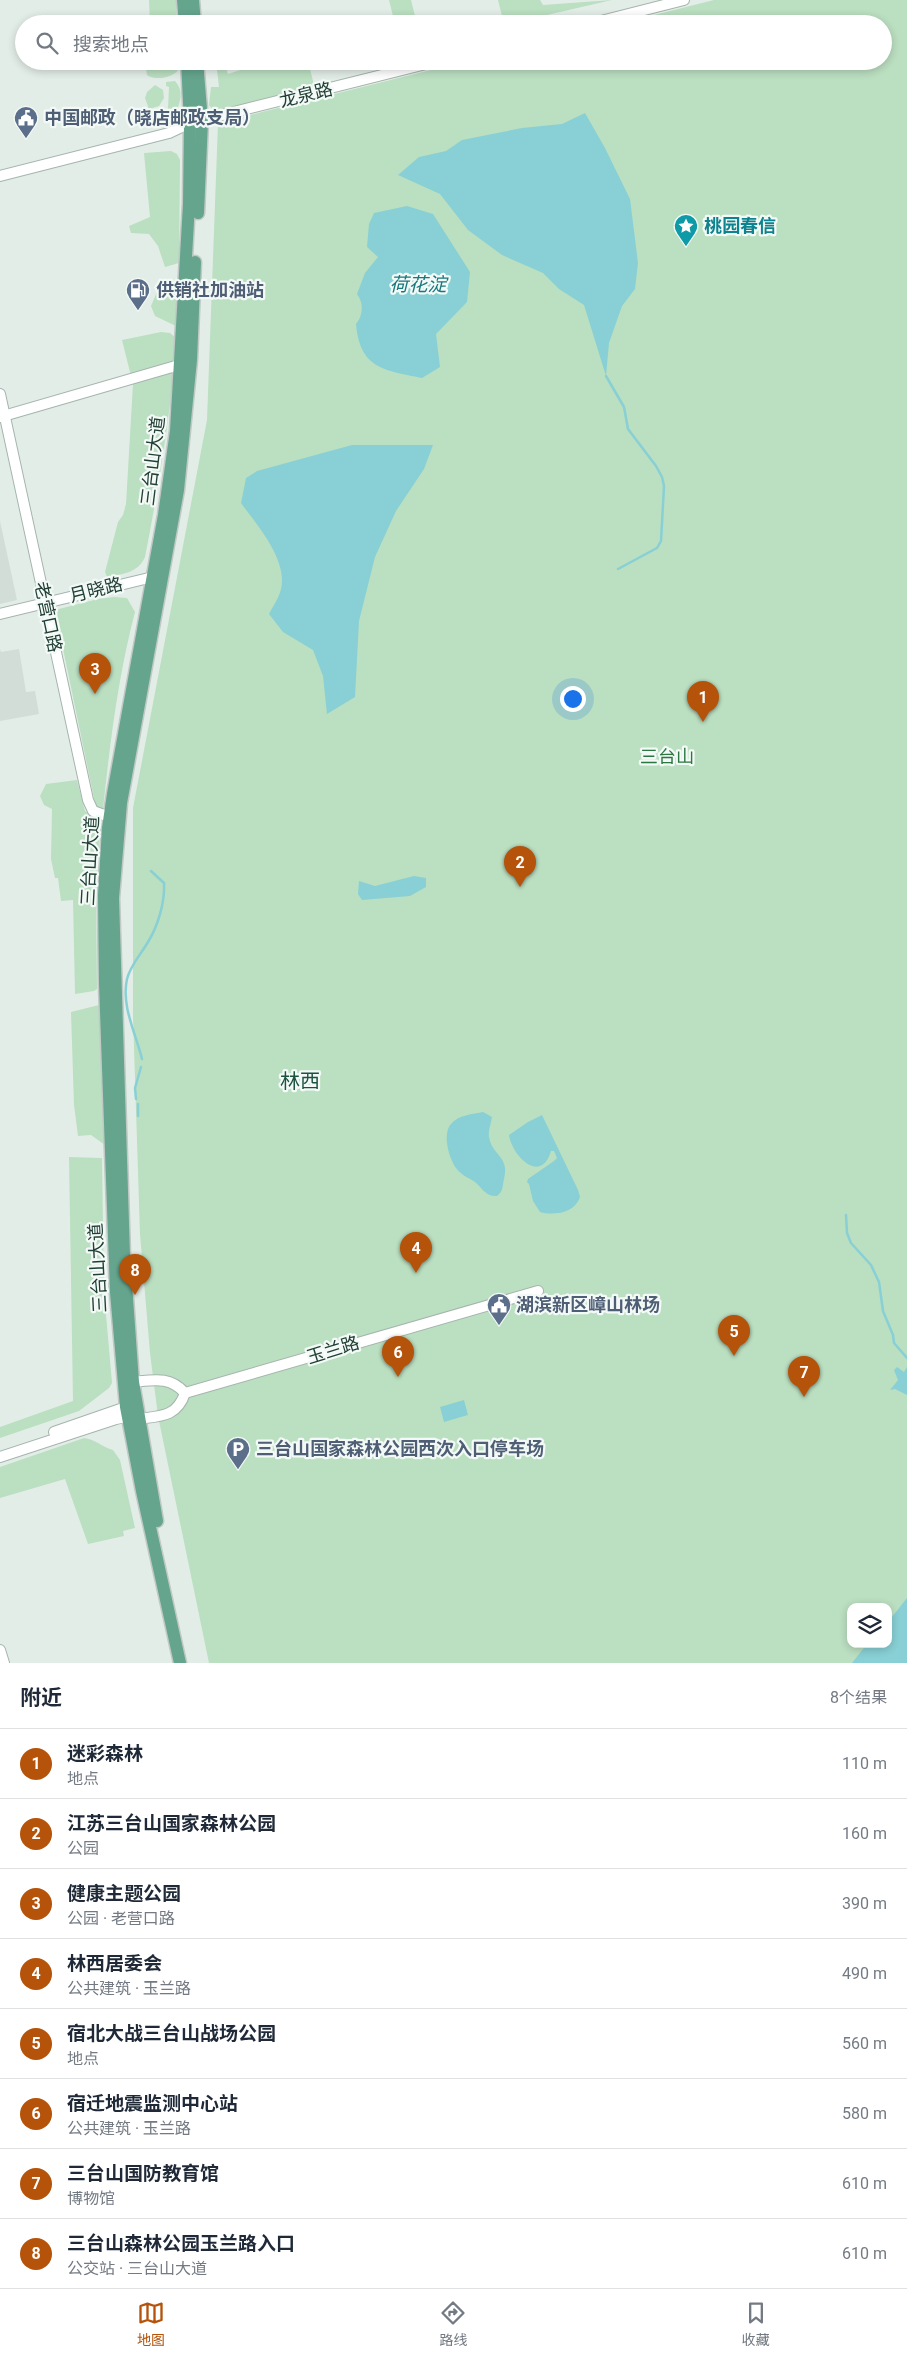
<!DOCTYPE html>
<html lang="zh">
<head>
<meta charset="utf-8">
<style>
  :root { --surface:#fff; --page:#f6f6f7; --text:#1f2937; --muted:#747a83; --line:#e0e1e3; --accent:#b45309 }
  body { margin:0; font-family:Roboto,"Noto Sans SC",sans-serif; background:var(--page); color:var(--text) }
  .controls { position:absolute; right:15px; bottom:15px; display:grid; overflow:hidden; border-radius:10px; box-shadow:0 2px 8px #0003 }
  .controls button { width:45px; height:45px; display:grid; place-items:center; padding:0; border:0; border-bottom:1px solid var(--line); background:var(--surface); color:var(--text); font:25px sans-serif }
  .you { position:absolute; left:572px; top:698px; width:18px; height:18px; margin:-12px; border:4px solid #fff; border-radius:50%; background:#1a73e8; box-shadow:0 0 0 8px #1a73e833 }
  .badge { display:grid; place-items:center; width:32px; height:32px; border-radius:50%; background:var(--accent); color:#fff; font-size:16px; font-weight:700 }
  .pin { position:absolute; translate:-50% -41px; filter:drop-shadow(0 1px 2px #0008) }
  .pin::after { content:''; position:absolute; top:26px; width:18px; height:15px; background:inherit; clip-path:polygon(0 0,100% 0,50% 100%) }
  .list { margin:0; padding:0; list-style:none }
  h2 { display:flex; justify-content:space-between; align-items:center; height:65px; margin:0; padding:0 20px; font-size:21px }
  h2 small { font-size:16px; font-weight:400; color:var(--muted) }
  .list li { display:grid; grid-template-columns:32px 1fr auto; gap:15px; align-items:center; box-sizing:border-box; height:70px; padding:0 20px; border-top:1px solid var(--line) }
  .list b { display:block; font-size:19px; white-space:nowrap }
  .list p { margin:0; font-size:16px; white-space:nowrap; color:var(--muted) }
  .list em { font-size:16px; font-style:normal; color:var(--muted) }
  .icon { flex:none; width:28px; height:28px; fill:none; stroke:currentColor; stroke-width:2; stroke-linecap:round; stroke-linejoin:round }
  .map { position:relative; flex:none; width:907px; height:1663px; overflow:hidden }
  .search { position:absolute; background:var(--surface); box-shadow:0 2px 8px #0003; left:15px; right:15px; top:15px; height:55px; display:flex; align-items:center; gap:12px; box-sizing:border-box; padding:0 18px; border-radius:28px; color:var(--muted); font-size:19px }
  .sheet { height:625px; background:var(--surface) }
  nav { display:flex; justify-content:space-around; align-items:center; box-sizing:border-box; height:70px; border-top:1px solid var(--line); background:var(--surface); font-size:14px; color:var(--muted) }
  nav a { display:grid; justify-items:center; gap:2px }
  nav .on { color:var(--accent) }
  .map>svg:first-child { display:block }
  .built { fill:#d1ddd6 }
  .green { fill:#bbdfc1; fill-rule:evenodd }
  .water { fill:#88d0d5 }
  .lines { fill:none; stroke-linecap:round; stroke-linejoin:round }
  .stream { stroke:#88d0d5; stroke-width:2.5 }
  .minor-casing { stroke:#a5b5ae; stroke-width:12 }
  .major-casing { stroke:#c1c9c6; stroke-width:15 }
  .minor { stroke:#fff; stroke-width:10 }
  .major { stroke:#65a58e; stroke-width:12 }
  .labels { text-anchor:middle; stroke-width:4.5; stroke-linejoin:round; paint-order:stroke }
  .street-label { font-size:18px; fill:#213f34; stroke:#f3f9f6 }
  .service-label { font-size:18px; font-weight:bold; fill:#4e5e75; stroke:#f3f9f6; text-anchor:start }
  .culture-label { font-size:18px; font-weight:bold; fill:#0d838f; stroke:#f3f9f6; text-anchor:start }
  .park-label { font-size:18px; fill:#2a7840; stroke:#f3f9f6 }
  .water-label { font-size:19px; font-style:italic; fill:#19777e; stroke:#f3f9f6 }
  .quarter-label { font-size:20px; fill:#1c5340; stroke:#f3f9f6 }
</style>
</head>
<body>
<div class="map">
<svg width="907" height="1663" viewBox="0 0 907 1663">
  <rect width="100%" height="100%" fill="#e3ede7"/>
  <!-- built -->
  <g class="built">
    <path d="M0 521 17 600 0 604Z"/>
    <path d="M0 649 1 652 19 649 26 692 35 691 39 714 0 721Z"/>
  </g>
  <!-- green -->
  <g class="green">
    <path d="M149 0H176L177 24H150Z"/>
    <path d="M389 0H411L417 24H395Z"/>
    <path d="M498 0H540L543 5 612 0 508 24H504Z"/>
    <path d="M714 0H907V1663H209L158 1416 150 1353 140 1234 133 1016V808L207 420 218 123 467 61H883V24H618ZM851 1607H888V1644H851Z"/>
    <path d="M153 61H178L179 69C173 78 155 81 147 75L146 68 153 67Z"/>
    <path d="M216 61H224L228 74 269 61H308L315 89 223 112 213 110 209 105 211 87H219Z"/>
    <path d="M175 81C182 89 182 97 178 107L168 109 169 87 166 86V82Z"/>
    <path d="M155 85 163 90 164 98 159 106 149 109 145 98 147 92Z"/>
    <path d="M171 151 177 154 180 160 179 263 165 267 158 246 149 234 131 233 129 226 150 217 144 153Z"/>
    <path d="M179 282 176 326 155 316 151 306 157 292Z"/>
    <path d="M161 332 170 333 176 338 177 342C170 415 159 486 145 557 138 573 123 574 107 577L105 572 118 522 123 515 126 504 133 384 122 340Z"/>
    <path d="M114 597 127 598 135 612C118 677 110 743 103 809L100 811 96 808 55 610 98 599Z"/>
    <path d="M77 780 85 811 100 824 96 897 97 989 94 991 75 994 73 900 61 901 58 878H55L51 859 52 809 44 805 40 796 46 784Z"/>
    <path d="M99 1005 105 1145 91 1135 78 1136 74 1105 71 1012Z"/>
    <path d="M69 1157 102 1158 104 1292 112 1383 109 1388 79 1411 0 1438V1427L73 1401Z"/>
    <path d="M84 1438C95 1439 102 1447 113 1450L120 1460 135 1528 123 1531 124 1536 88 1544 65 1479 0 1498V1467Z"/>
  </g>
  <!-- water -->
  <g class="water">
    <path d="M585 113 605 148 630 199 638 263 635 289 622 306 609 343 606 376 584 305 559 289 543 273 502 255 468 230 440 194 398 175 419 157 446 151 462 140 522 128 562 124Z"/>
    <path d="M407 206 433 214 470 272 467 302 436 334 440 367 422 378C384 370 360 369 356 324 363 316 364 303 357 294L365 273 378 257 367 247 369 224 374 213Z"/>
    <path d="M352 445H433L424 469 396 511 375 557 359 621 355 697 327 714 323 676 313 650 283 632 269 614C273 606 279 598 281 589 288 560 257 525 241 503L246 478 257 471Z"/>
    <path d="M414 876 426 878V887L410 896 362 900 358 894 359 881 375 886Z"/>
    <path d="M483 1112 492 1117C491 1123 488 1131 489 1137 492 1156 510 1156 504 1179 502 1187 504 1190 497 1196 486 1197 482 1188 475 1182 469 1178 461 1175 456 1168 449 1158 442 1134 451 1124 458 1115 473 1114 483 1112Z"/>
    <path d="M542 1115 578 1190 580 1197C575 1213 554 1216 540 1212L533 1201 529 1184 527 1182 528 1179 554 1161 557 1158 554 1151H551C541 1185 512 1156 509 1135L528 1122Z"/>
    <path d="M897 1367 904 1372 907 1367V1395L895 1389 890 1390 898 1380 894 1370Z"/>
    <path d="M464 1400 468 1415 444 1422 440 1407Z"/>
    <path d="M907 1598V1663H852L867 1644H888V1622Z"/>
  </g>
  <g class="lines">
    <!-- stream -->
    <g class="stream">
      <path d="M606 376 624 407 628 429 656 466 662 477 664 486 661 541 657 548 618 569"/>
      <path d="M142 1059C136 1034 121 1006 127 979 130 966 141 954 148 942 158 926 165 902 164 883L151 871"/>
      <path d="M136 1099 135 1088 141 1067"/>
      <path d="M138 1104V1116"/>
      <path d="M846 1215 847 1233 851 1243 871 1265 879 1282 883 1311 893 1335 894 1343 907 1358"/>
    </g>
    <!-- minor casing -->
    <g class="minor-casing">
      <g id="minor">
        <path d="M589 24 684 0"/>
        <path d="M0 176 169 133 190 123 438 61"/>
        <path d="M0 394 88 800 93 811 115 819"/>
        <path d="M0 417 186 363"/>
        <path d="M0 614 153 577 159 579"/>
        <path d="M133 1382C154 1380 170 1376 185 1393 177 1417 161 1416 138 1419"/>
        <path d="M185 1393 538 1291"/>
        <path d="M54 1432 132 1405"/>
        <path d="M0 1457 116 1419 135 1415"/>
        <path d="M0 1650 4 1663"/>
      </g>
    </g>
    <!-- major casing -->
    <g class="major-casing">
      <g id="major">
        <path d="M183 0 185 24"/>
        <path d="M193 0 195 24"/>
        <path d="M197 61 202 121 198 213"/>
        <path d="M157 1521 133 1382 124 1256 113 898 121 803 178 490 191 360 195 262"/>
        <path d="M180 1663 142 1491 126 1407 116 1292 105 983 104 895 108 828 113 794 164 515 176 431 189 204 190 123 187 61"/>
      </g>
    </g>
    <!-- minor -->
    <use href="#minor" class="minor"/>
    <!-- major -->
    <use href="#major" class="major"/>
  </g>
  <!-- icons -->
  <defs>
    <g id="civic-pin" transform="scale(1.25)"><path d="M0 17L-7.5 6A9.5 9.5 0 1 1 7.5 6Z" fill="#5c6f8a" stroke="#f3f9f6"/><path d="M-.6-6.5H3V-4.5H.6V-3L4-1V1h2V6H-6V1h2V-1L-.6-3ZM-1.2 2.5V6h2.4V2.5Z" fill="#fff"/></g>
    <g id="sight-pin" transform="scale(1.25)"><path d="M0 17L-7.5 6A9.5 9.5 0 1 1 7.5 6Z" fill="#0f9aa8" stroke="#f3f9f6"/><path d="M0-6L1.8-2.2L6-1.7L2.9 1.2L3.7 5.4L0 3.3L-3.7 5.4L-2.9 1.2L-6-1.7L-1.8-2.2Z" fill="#fff"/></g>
    <g id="fuel-pin" transform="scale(1.25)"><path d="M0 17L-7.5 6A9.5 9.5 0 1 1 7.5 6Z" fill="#5c6f8a" stroke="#f3f9f6"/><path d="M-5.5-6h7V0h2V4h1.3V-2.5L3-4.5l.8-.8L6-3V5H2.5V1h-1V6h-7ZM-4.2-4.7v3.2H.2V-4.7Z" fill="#fff"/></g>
    <g id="parking-pin" transform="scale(1.25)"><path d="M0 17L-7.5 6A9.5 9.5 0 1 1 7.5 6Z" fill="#5c6f8a" stroke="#f3f9f6"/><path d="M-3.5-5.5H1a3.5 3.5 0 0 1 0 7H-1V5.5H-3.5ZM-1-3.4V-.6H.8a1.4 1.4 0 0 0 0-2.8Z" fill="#fff"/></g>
  </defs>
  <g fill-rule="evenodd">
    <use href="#civic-pin" x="26" y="118"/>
    <use href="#sight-pin" x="686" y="226"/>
    <use href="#fuel-pin" x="138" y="290"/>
    <use href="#civic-pin" x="499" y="1305"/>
    <use href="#parking-pin" x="238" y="1449"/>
  </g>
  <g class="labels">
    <!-- street labels -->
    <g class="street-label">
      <text transform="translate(306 95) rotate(-14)" y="6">龙泉路</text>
      <text transform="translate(153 461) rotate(-83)" y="6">三台山大道</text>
      <text transform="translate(96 590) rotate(-14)" y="6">月晓路</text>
      <text transform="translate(48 617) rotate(78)" y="6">老营口路</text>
      <text transform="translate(90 861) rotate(-87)" y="6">三台山大道</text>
      <text transform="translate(98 1268) rotate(-93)" y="6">三台山大道</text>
      <text transform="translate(333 1350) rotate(-17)" y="6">玉兰路</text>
    </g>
    <!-- service labels -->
    <g class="service-label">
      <text x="44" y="124">中国邮政（晓店邮政支局）</text>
      <text x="156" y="296">供销社加油站</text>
      <text x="516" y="1311">湖滨新区嶂山林场</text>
      <text x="256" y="1455">三台山国家森林公园西次入口停车场</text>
    </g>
    <!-- culture labels -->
    <g class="culture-label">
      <text x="704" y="232">桃园春信</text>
    </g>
    <!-- park labels -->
    <g class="park-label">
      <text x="667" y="763">三台山</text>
    </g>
    <!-- water labels -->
    <g class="water-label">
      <text x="418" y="291">荷花淀</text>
    </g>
    <!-- quarter labels -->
    <g class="quarter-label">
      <text x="300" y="1088">林西</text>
    </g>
  </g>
</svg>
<div class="controls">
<button><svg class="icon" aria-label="layers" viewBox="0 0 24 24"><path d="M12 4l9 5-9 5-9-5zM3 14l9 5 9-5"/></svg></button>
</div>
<div class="you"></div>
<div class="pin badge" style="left:703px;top:722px">1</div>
<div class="pin badge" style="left:520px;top:887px">2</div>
<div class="pin badge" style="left:95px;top:694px">3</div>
<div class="pin badge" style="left:416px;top:1273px">4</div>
<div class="pin badge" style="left:734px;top:1356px">5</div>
<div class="pin badge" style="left:398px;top:1377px">6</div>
<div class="pin badge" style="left:804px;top:1397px">7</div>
<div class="pin badge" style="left:135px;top:1295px">8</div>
<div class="search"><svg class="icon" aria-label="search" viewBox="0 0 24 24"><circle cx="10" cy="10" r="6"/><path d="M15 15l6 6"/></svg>搜索地点</div>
</div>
<section class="sheet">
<h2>附近<small>8个结果</small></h2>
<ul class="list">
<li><span class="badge">1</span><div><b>迷彩森林</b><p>地点</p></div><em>110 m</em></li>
<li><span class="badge">2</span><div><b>江苏三台山国家森林公园</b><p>公园</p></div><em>160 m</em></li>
<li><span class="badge">3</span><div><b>健康主题公园</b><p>公园 · 老营口路</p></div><em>390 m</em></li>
<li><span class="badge">4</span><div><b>林西居委会</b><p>公共建筑 · 玉兰路</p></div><em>490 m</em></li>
<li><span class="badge">5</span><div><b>宿北大战三台山战场公园</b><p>地点</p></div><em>560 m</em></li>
<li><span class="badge">6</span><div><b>宿迁地震监测中心站</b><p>公共建筑 · 玉兰路</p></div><em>580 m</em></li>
<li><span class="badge">7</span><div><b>三台山国防教育馆</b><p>博物馆</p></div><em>610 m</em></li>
<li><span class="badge">8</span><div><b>三台山森林公园玉兰路入口</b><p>公交站 · 三台山大道</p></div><em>610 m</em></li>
</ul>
</section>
<nav>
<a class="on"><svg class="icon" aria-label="map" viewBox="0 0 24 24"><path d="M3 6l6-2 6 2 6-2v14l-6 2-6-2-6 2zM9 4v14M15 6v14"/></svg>地图</a>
<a><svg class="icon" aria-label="directions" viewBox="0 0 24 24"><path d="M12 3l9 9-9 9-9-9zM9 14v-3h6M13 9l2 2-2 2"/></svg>路线</a>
<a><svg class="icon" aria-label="saved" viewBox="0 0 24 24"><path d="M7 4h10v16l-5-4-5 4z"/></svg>收藏</a>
</nav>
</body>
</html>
